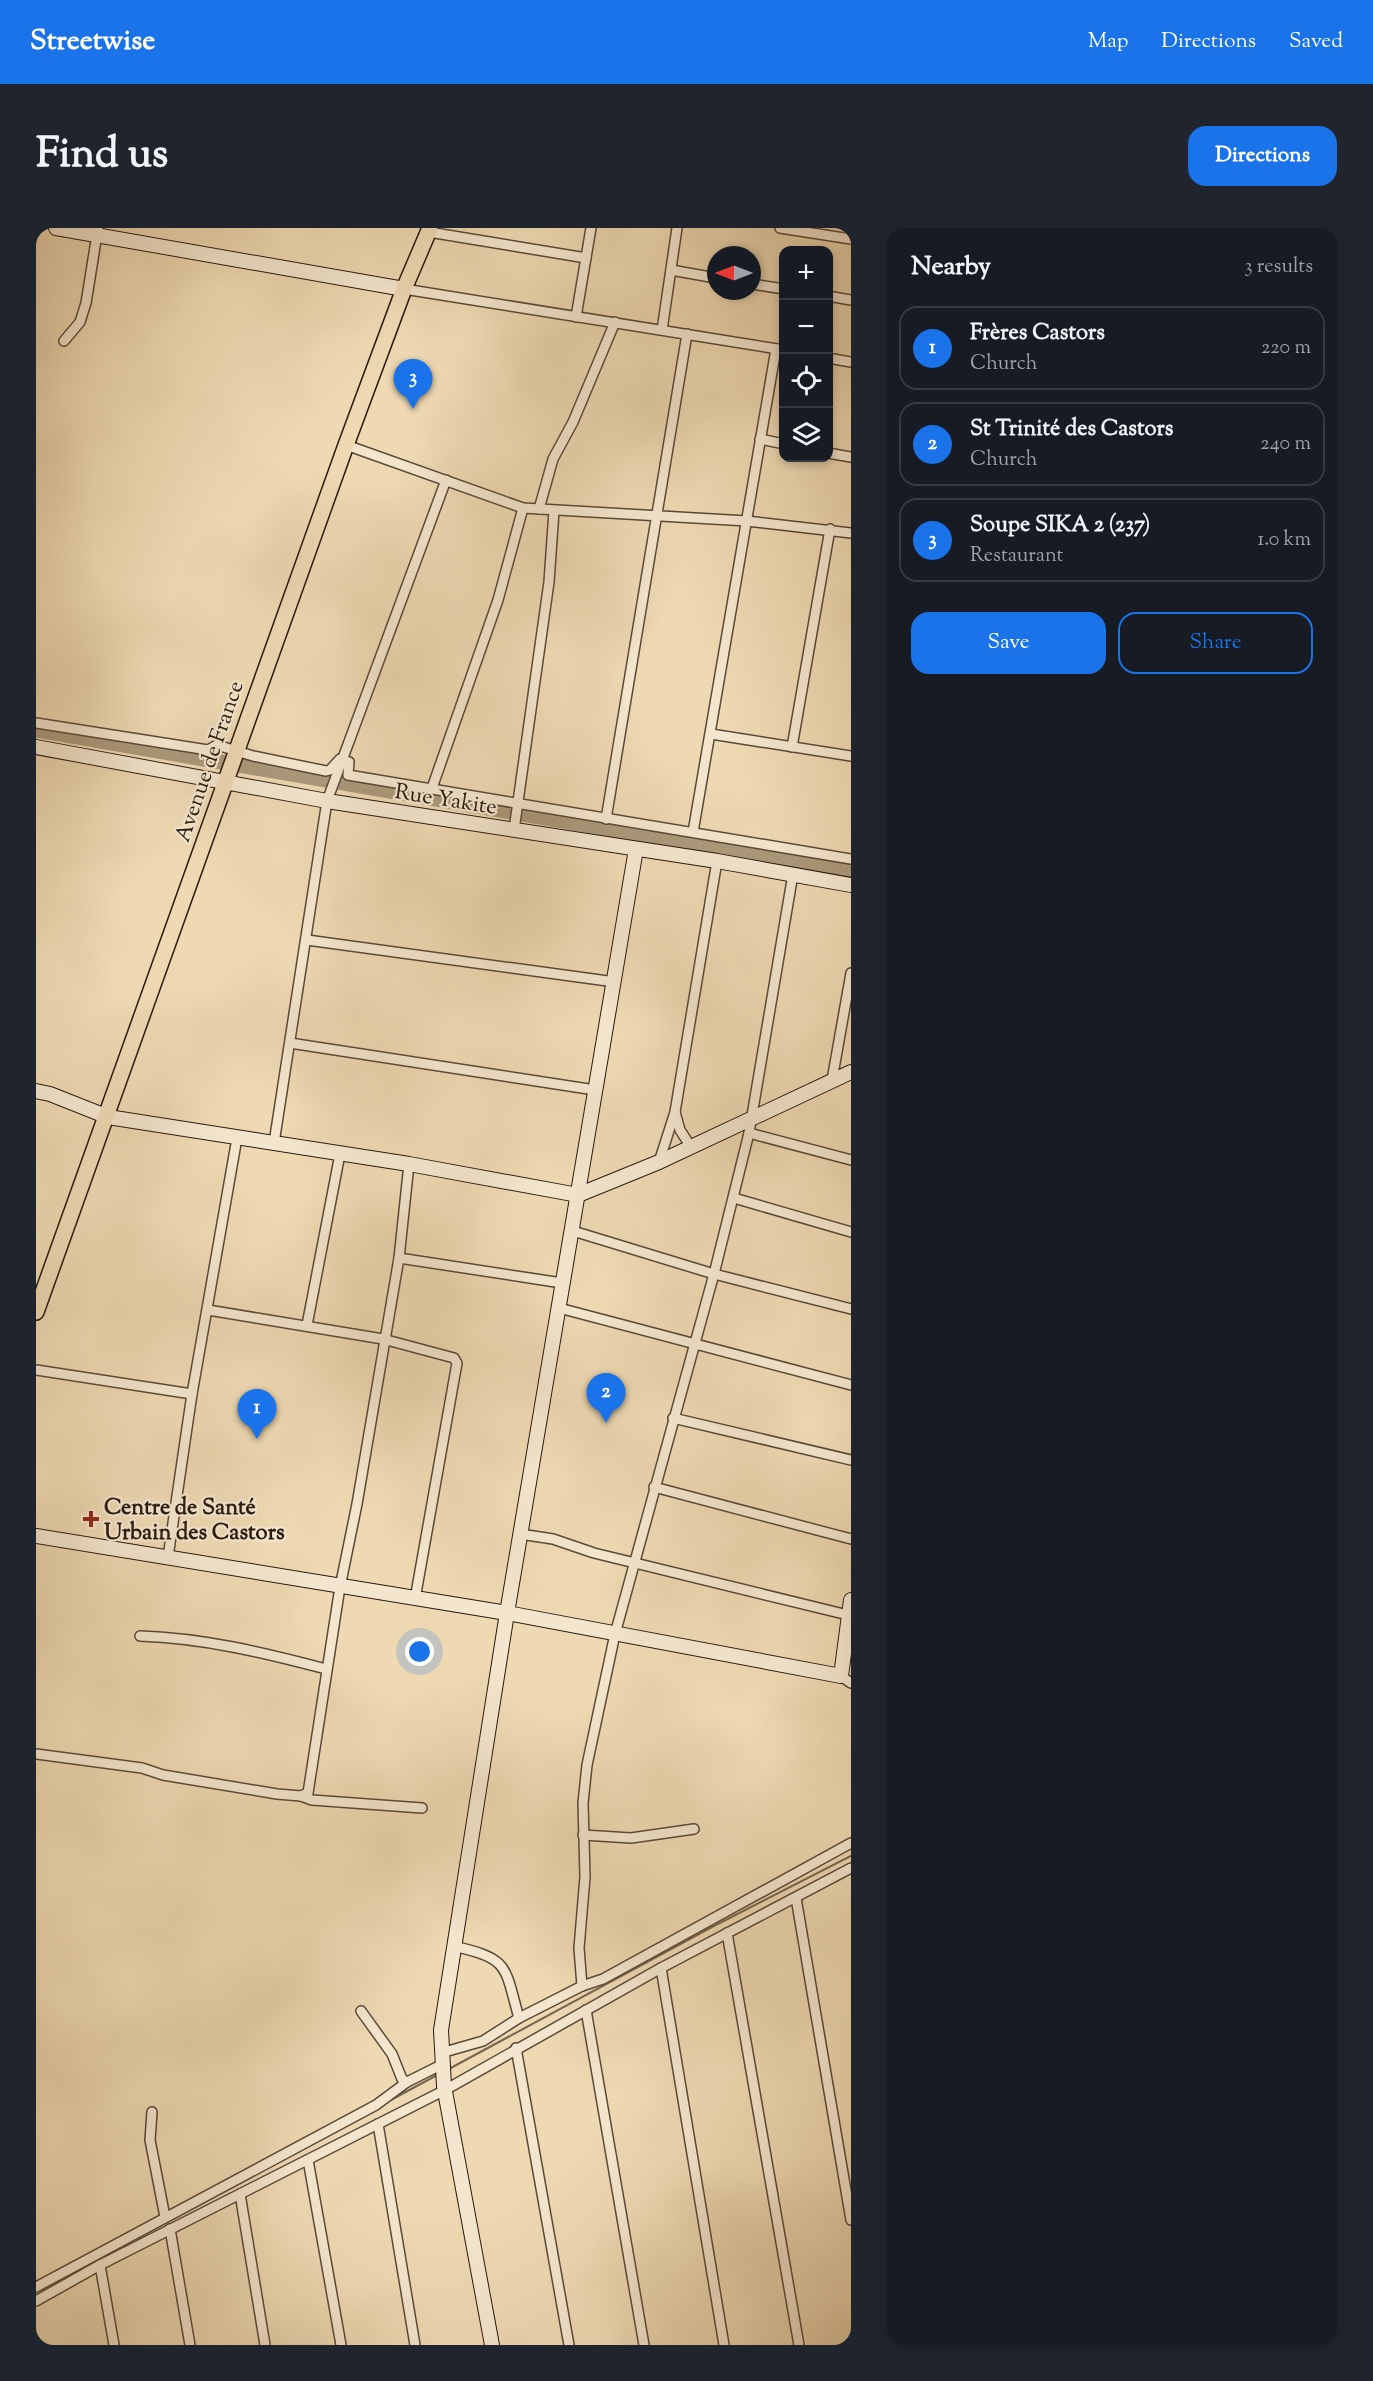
<!DOCTYPE html>
<html lang="en">
<head>
<meta charset="utf-8">
<style>
  :root { --surface:#171b24; --page:#20242c; --text:#f1f3f6; --muted:#9ea1a6; --line:#363941; --accent:#1a73e8 }
  body { margin:0; font-family:"Sorts Mill Goudy",serif; background:var(--page); color:var(--text) }
  .controls { position:absolute; right:18px; top:18px; display:grid; overflow:hidden; border-radius:12px; box-shadow:0 3px 9px #0003 }
  .controls button { width:54px; height:54px; display:grid; place-items:center; padding:0; border:0; border-bottom:2px solid var(--line); background:var(--surface); color:var(--text); font:30px sans-serif }
  .compass { position:absolute; left:671px; top:18px; width:54px; height:54px; border-radius:50%; background:var(--surface); box-shadow:0 3px 9px #0003; rotate:270deg }
  .you { position:absolute; left:384px; top:1424px; width:21px; height:21px; margin:-15px; border:4px solid #fff; border-radius:50%; background:#1a73e8; box-shadow:0 0 0 9px #1a73e833 }
  .badge { display:grid; place-items:center; width:39px; height:39px; border-radius:50%; background:var(--accent); color:#fff; font-size:20px; font-weight:700 }
  .pin { position:absolute; translate:-50% -50px; filter:drop-shadow(0 2px 3px #0008) }
  .pin::after { content:''; position:absolute; top:32px; width:21px; height:18px; background:inherit; clip-path:polygon(0 0,100% 0,50% 100%) }
  .list { margin:0; padding:0; list-style:none }
  h2 { display:flex; justify-content:space-between; align-items:center; height:78px; margin:0; padding:0 24px; font-size:26px }
  h2 small { font-size:20px; font-weight:400; color:var(--muted) }
  .list li { display:grid; grid-template-columns:39px 1fr auto; gap:18px; align-items:center; box-sizing:border-box; height:84px; margin:0 12px 12px; padding:0 12px; border:2px solid var(--line); border-radius:18px }
  .list b { display:block; font-size:22px; white-space:nowrap }
  .list p { margin:0; font-size:20px; white-space:nowrap; color:var(--muted) }
  .list em { font-size:20px; font-style:normal; color:var(--muted) }
  .actions { display:flex; gap:12px; padding:18px 24px }
  .actions a { flex:1; padding:14px 0; border:2px solid var(--accent); border-radius:18px; text-align:center; font-size:21px; color:var(--accent) }
  .actions .main { background:var(--accent); color:#fff }
  .icon { flex:none; width:33px; height:33px; fill:none; stroke:currentColor; stroke-width:2; stroke-linecap:round; stroke-linejoin:round }
  .map { position:relative; flex:none; width:815px; height:2117px; overflow:hidden; border-radius:18px }
  header { display:flex; align-items:center; gap:36px; box-sizing:border-box; height:84px; padding:0 30px; background:var(--accent); color:#fff }
  header strong { font-size:28px }
  nav { display:flex; gap:33px; margin-inline-start:auto; font-size:21px }
  .intro { display:flex; align-items:center; justify-content:space-between; box-sizing:border-box; height:144px; padding:0 36px }
  h1 { margin:0; font-size:42px }
  .button { padding:15px 27px; border-radius:18px; background:var(--accent); color:#fff; font-size:21px; font-weight:700 }
  main { display:flex; gap:36px; padding:0 36px }
  aside { flex:1; background:var(--surface); border-radius:18px; box-shadow:0 3px 9px #0003 }
  .map>svg:first-child { display:block }
  .lines { fill:none; stroke-linecap:round; stroke-linejoin:round }
  .stream { stroke:#77654f; stroke-width:2 }
  .river { stroke:#ab987b; stroke-width:15 }
  .street-casing { stroke:#5a4937; stroke-width:12 }
  .secondary-casing { stroke:#29190e; stroke-width:16 }
  .primary-casing { stroke:#29190e; stroke-width:18 }
  .street { stroke:#f4e6ce; stroke-width:9 }
  .secondary { stroke:#f4e6ce; stroke-width:14 }
  .primary { stroke:#eed9b3; stroke-width:15 }
  .poi-dot { fill:#8f2418; stroke:#f4e6ce; stroke-width:2 }
  .labels { text-anchor:middle; stroke-width:4.5; stroke-linejoin:round; paint-order:stroke }
  .street-label { font-size:22px; fill:#29190e; stroke:#f4e6ce }
  .poi-label { font-size:22px; font-weight:bold; fill:#29190e; stroke:#f4e6ce; text-anchor:start }
</style>
</head>
<body>
<header>
<strong>Streetwise</strong>
<nav><a>Map</a><a>Directions</a><a>Saved</a></nav>
</header>
<div class="intro"><h1>Find us</h1><a class="button">Directions</a></div>
<main>
<div class="map">
<svg width="815" height="2117" viewBox="0 0 815 2117">
  <rect width="100%" height="100%" fill="#eed9b3"/>
  <filter id="stains"><feTurbulence type="fractalNoise" baseFrequency=".00333" numOctaves="4"/><feColorMatrix values="0 0 0 0 .2 0 0 0 0 .09 0 0 0 0 .02 0 0 0 .5 -.17"/></filter>
  <radialGradient id="worn" r=".72"><stop offset=".6" stop-color="#630" stop-opacity="0"/><stop offset="1" stop-color="#630" stop-opacity=".3"/></radialGradient>
  <g class="lines">
    <!-- stream -->
    <g class="stream">
      <path d="M411 1842 676 1699 815 1628"/>
      <path d="M353 1873 403 1846"/>
    </g>
    <!-- river -->
    <path class="river" d="M0 502 815 643"/>
    <!-- street casing -->
    <g class="street-casing">
      <g id="street">
        <path d="M744 0 815 11"/>
        <path d="M393 4 550 30"/>
        <path d="M635 42 680 50"/>
        <path d="M716 56 748 61"/>
        <path d="M368 61 748 122"/>
        <path d="M792 68 815 72"/>
        <path d="M540 89 555 0"/>
        <path d="M626 102 641 0"/>
        <path d="M28 113 44 94 50 75 62 0"/>
        <path d="M792 130 815 134"/>
        <path d="M724 211 748 216"/>
        <path d="M310 217 487 280 711 293 815 305"/>
        <path d="M792 225 815 229"/>
        <path d="M503 281 517 231 537 194 579 94"/>
        <path d="M0 495 172 522 181 517 217 528 290 543 294 542 304 531 313 534 312 547 815 631"/>
        <path d="M675 506 815 528"/>
        <path d="M756 519 794 301"/>
        <path d="M396 560 462 372 487 280"/>
        <path d="M570 591 651 106"/>
        <path d="M478 602 513 354 518 283"/>
        <path d="M657 604 740 121"/>
        <path d="M271 712 579 754"/>
        <path d="M254 815 559 862"/>
        <path d="M796 852 815 745"/>
        <path d="M639 884 644 902 655 919"/>
        <path d="M713 905 815 932"/>
        <path d="M238 915 291 573 410 252"/>
        <path d="M623 934 639 884 681 633"/>
        <path d="M698 970 815 1004"/>
        <path d="M537 1003 678 1046 815 1081"/>
        <path d="M363 1030 526 1055"/>
        <path d="M523 1080 815 1157"/>
        <path d="M172 1082 347 1111 418 1130 421 1135 379 1371"/>
        <path d="M271 1097 304 926"/>
        <path d="M0 1142 156 1166"/>
        <path d="M637 1190 815 1232"/>
        <path d="M618 1259 815 1311"/>
        <path d="M484 1306 517 1311 558 1325 812 1387"/>
        <path d="M132 1329 156 1166 201 910"/>
        <path d="M104 1408C168 1410 229 1425 290 1441"/>
        <path d="M805 1448 815 1455"/>
        <path d="M0 1526 106 1540 127 1547 241 1566 265 1568 272 1565 304 1359 321 1276 363 1030 373 936"/>
        <path d="M265 1568 276 1572 386 1580"/>
        <path d="M547 1607 595 1610 658 1601"/>
        <path d="M760 1670 815 1992"/>
        <path d="M691 1705 763 2117"/>
        <path d="M417 1718C474 1731 468 1737 483 1790"/>
        <path d="M625 1740 688 2117"/>
        <path d="M546 1758 543 1720 549 1649 547 1575 551 1537 579 1406 678 1046 713 905 757 646"/>
        <path d="M550 1782 608 2117"/>
        <path d="M325 1783 356 1826 366 1851 371 1854 405 1837"/>
        <path d="M480 1820 533 2117"/>
        <path d="M405 1825 447 1813 483 1790 546 1758 567 1751 815 1615"/>
        <path d="M116 1884 114 1912 129 1989"/>
        <path d="M342 1896 379 2117"/>
        <path d="M272 1932 305 2117"/>
        <path d="M204 1966 229 2117"/>
        <path d="M134 2001 154 2117"/>
        <path d="M64 2037 78 2117"/>
        <path d="M0 2059 340 1877 371 1854"/>
        <path d="M0 2073 64 2037 409 1862 625 1740 815 1640"/>
      </g>
    </g>
    <!-- secondary casing -->
    <g class="secondary-casing">
      <g id="secondary">
        <path d="M20 0 368 61"/>
        <path d="M0 519 291 573 681 633 815 657"/>
        <path d="M0 863 14 866 72 889 373 936 542 967 623 934 815 844"/>
        <path d="M0 1308 471 1385 805 1448 815 1372"/>
        <path d="M456 2117 408 1858 405 1802 471 1385 600 621"/>
      </g>
    </g>
    <!-- primary casing -->
    <g class="primary-casing">
      <path id="primary" d="M0 1084 310 217 368 61 394 0"/>
    </g>
    <!-- street -->
    <use href="#street" class="street"/>
    <!-- secondary -->
    <use href="#secondary" class="secondary"/>
    <!-- primary -->
    <use href="#primary" class="primary"/>
  </g>
  <!-- markers -->
  <path class="poi-dot" d="M52 1282h6v6h6v6h-6v6h-6v-6h-6v-6h6z"/>
  <g class="labels">
    <!-- street labels -->
    <g class="street-label">
      <text transform="translate(172 533) rotate(-71)" y="8">Avenue de France</text>
      <text transform="translate(410 570) rotate(9)" y="8">Rue Yakite</text>
    </g>
    <!-- poi labels -->
    <g class="poi-label">
      <text x="68" y="1286">Centre de Santé<tspan x="68" dy="25">Urbain des Castors</tspan></text>
    </g>
  </g>
  <rect width="100%" height="100%" filter="url(#stains)"/>
  <rect width="100%" height="100%" fill="url(#worn)"/>
</svg>
<div class="controls">
<button>+</button>
<button>−</button>
<button><svg class="icon" aria-label="locate" viewBox="0 0 24 24"><circle cx="12" cy="12" r="6"/><path d="M12 2v4M12 18v4M2 12h4M18 12h4"/></svg></button>
<button><svg class="icon" aria-label="layers" viewBox="0 0 24 24"><path d="M12 4l9 5-9 5-9-5zM3 14l9 5 9-5"/></svg></button>
</div>
<svg class="compass" viewBox="-18 -18 36 36"><path d="M0-13l5 13h-10z" fill="#e53935"/><path d="M0 13l5-13h-10z" fill="#9ea1a6"/></svg>
<div class="you"></div>
<div class="pin badge" style="left:221px;top:1211px">1</div>
<div class="pin badge" style="left:570px;top:1195px">2</div>
<div class="pin badge" style="left:377px;top:181px">3</div>
</div>
<aside>
<h2>Nearby<small>3 results</small></h2>
<ul class="list">
<li><span class="badge">1</span><div><b>Frères Castors</b><p>Church</p></div><em>220 m</em></li>
<li><span class="badge">2</span><div><b>St Trinité des Castors</b><p>Church</p></div><em>240 m</em></li>
<li><span class="badge">3</span><div><b>Soupe SIKA 2 (237)</b><p>Restaurant</p></div><em>1.0 km</em></li>
</ul>
<div class="actions"><a class="main">Save</a><a>Share</a></div>
</aside>
</main>
</body>
</html>
